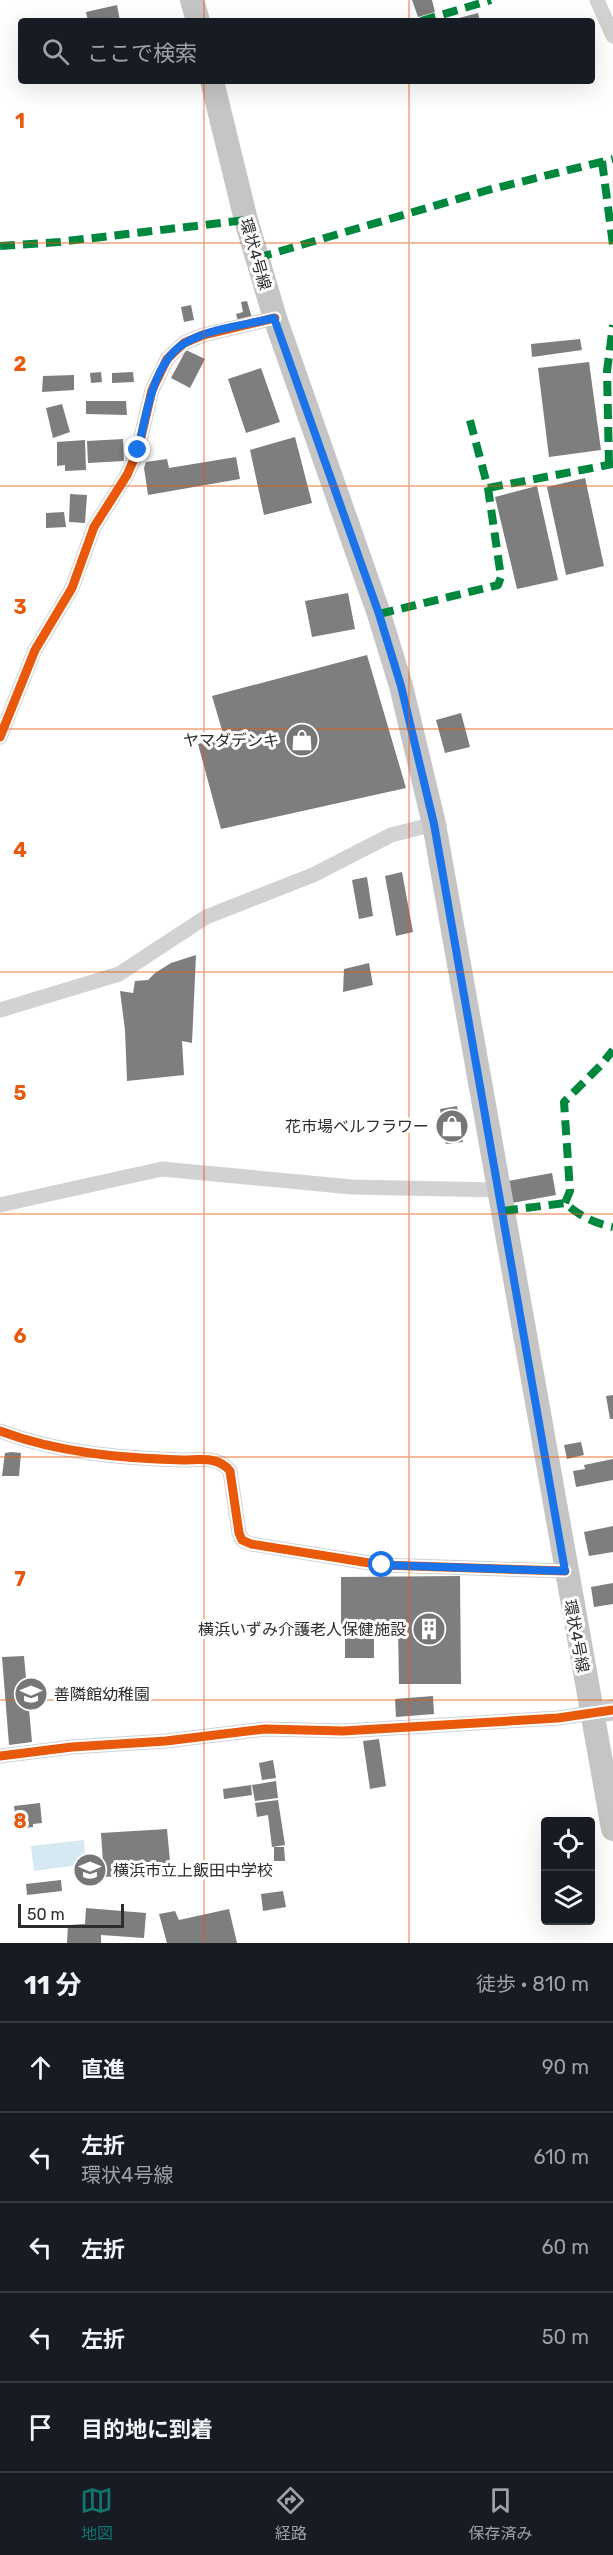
<!DOCTYPE html>
<html lang="ja">
<head>
<meta charset="utf-8">
<style>
  :root { --surface:#171b24; --page:#20242c; --text:#f1f3f6; --muted:#9ea1a6; --line:#363941; --accent:#0f766e }
  body { margin:0; font-family:Rubik,"Noto Sans JP",sans-serif; background:var(--page); color:var(--text) }
  .controls { position:absolute; right:18px; bottom:18px; display:grid; overflow:hidden; border-radius:6px; box-shadow:0 6px 24px #0002 }
  .controls button { width:54px; height:54px; display:grid; place-items:center; padding:0; border:0; border-bottom:2px solid var(--line); background:var(--surface); color:var(--text); font:30px sans-serif }
  .scale { position:absolute; left:18px; bottom:15px; width:106px; box-sizing:border-box; padding-left:6px; border:3px solid #2d2d2d; border-top:0; font-size:16px; line-height:21px; white-space:nowrap; color:#2d2d2d; -webkit-text-stroke:4px #fff; paint-order:stroke }
  .stop { position:absolute; width:18px; height:18px; margin:-14px; border:4px solid #1a73e8; border-radius:50%; background:#fff }
  .stop.end { background:#1a73e8; border-color:#fff; box-shadow:0 2px 6px #0008 }
  .list { margin:0; padding:0; list-style:none }
  h2 { display:flex; justify-content:space-between; align-items:center; height:78px; margin:0; padding:0 24px; font-size:26px }
  h2 small { font-size:20px; font-weight:400; color:var(--muted) }
  .list li { display:grid; grid-template-columns:39px 1fr auto; gap:18px; align-items:center; box-sizing:border-box; height:90px; padding:0 24px; border-top:2px solid var(--line) }
  .list b { display:block; font-size:22px; white-space:nowrap }
  .list p { margin:0; font-size:20px; white-space:nowrap; color:var(--muted) }
  .list em { font-size:20px; font-style:normal; color:var(--muted) }
  .icon { flex:none; width:33px; height:33px; fill:none; stroke:currentColor; stroke-width:2; stroke-linecap:round; stroke-linejoin:round }
  .map { position:relative; flex:none; width:613px; height:1943px; overflow:hidden }
  .search { position:absolute; background:var(--surface); box-shadow:0 6px 24px #0002; left:18px; right:18px; top:18px; height:66px; display:flex; align-items:center; gap:15px; box-sizing:border-box; padding:0 21px; border-radius:6px; color:var(--muted); font-size:22px }
  .sheet { height:528px; background:var(--surface) }
  nav { display:flex; justify-content:space-around; align-items:center; box-sizing:border-box; height:84px; border-top:2px solid var(--line); background:var(--surface); font-size:16px; color:var(--muted) }
  nav a { display:grid; justify-items:center; gap:3px }
  nav .on { color:var(--accent) }
  .map>svg:first-child { display:block }
  .water { fill:#d6e8f2 }
  .building { fill:#7e7e7e }
  .lines { fill:none; stroke-linecap:round; stroke-linejoin:round }
  .street { stroke:#d2d2d2; stroke-width:15 }
  .secondary { stroke:#cbcbcb; stroke-width:21 }
  .primary { stroke:#c5c5c5; stroke-width:24 }
  .quiet { stroke:#00873e; stroke-width:8; stroke-dasharray:15 8; stroke-linecap:butt }
  .cycleway-casing { stroke:#fff; stroke-width:13 }
  .cycleway { stroke:#e8590c; stroke-width:9 }
  .route { stroke:#1a73e8; stroke-width:8 }
  .grid { fill:none; stroke:#e8590c; stroke-width:1.5; stroke-opacity:0.55 }
  .labels { text-anchor:middle; stroke-width:6; stroke-linejoin:round; paint-order:stroke }
  .street-label { font-size:16px; fill:#2d2d2d; stroke:#fff }
  .poi-label { font-size:16px; fill:#2d2d2d; stroke:#fff; text-anchor:end }
  .grid-label { font-size:20px; text-anchor:middle; font-weight:bold; fill:#e8590c; stroke:#fff; stroke-width:6; stroke-linejoin:round; paint-order:stroke }
</style>
</head>
<body>
<div class="map">
<svg width="613" height="1943" viewBox="0 0 613 1943">
  <rect width="100%" height="100%" fill="#fff"/>
  <!-- water -->
  <path class="water" d="M84 1840 86 1864 34 1871 31 1846Z"/>
  <!-- building -->
  <g class="building">
    <path d="M412 0H432L435 12 418 17Z"/>
    <path d="M117 5 120 21H88L86 12Z"/>
    <path d="M478 13 480 21H460L459 18Z"/>
    <path d="M247 301 252 318 238 321 236 314 243 312 241 302Z"/>
    <path d="M191 305 194 320 184 322 181 307Z"/>
    <path d="M580 339 582 350 532 357 531 344Z"/>
    <path d="M186 350 205 359 190 388 171 378Z"/>
    <path d="M589 362 601 450 549 457 538 368Z"/>
    <path d="M261 368 280 422 246 433 228 379Z"/>
    <path d="M101 372 102 382 91 383 90 373Z"/>
    <path d="M133 372 134 382 112 383V373Z"/>
    <path d="M74 375V390L42 392 43 376Z"/>
    <path d="M86 401H126L127 415 86 414Z"/>
    <path d="M62 404 70 432 53 438 46 408Z"/>
    <path d="M295 437 312 503 264 515 250 450Z"/>
    <path d="M123 439 124 461 88 463 87 441Z"/>
    <path d="M85 440 86 470 65 471V465L57 466V442Z"/>
    <path d="M236 457 240 479 148 495 144 468 146 462 167 459 169 468Z"/>
    <path d="M585 478 604 566 566 575 547 487Z"/>
    <path d="M537 486 558 580 517 589 495 497Z"/>
    <path d="M70 494 87 495 85 523 69 522Z"/>
    <path d="M64 512 66 527 46 528V513Z"/>
    <path d="M348 593 355 629 312 637 305 601Z"/>
    <path d="M367 655 406 788 221 829 198 744 224 737 212 696Z"/>
    <path d="M461 713 470 747 445 753 436 720Z"/>
    <path d="M402 872 413 932 396 936 385 876Z"/>
    <path d="M367 877 373 916 359 919 352 880Z"/>
    <path d="M196 955 192 1043 182 1041 184 1075 127 1081 125 1030 120 991 133 993 135 981 148 980 155 973 171 963Z"/>
    <path d="M369 963 373 985 343 992 344 969Z"/>
    <path d="M457 1106 463 1142 446 1144 440 1109Z"/>
    <path d="M552 1173 556 1195 512 1203 508 1181Z"/>
    <path d="M613 1395V1419H610L606 1396Z"/>
    <path d="M581 1442 584 1455 567 1459 564 1445Z"/>
    <path d="M11 1452 21 1453 19 1476H2L5 1453Z"/>
    <path d="M613 1459V1480L576 1487 573 1471 585 1469 584 1465Z"/>
    <path d="M613 1526V1552L589 1556 584 1532Z"/>
    <path d="M460 1576 461 1684H399L398 1627H374V1658H345V1632L341 1631V1577Z"/>
    <path d="M613 1583V1604L594 1607 591 1587Z"/>
    <path d="M24 1656 32 1742 9 1745 2 1657Z"/>
    <path d="M433 1696 434 1714 396 1717 395 1699Z"/>
    <path d="M379 1739 386 1786 370 1789 363 1741Z"/>
    <path d="M273 1760 276 1778 262 1780 259 1763Z"/>
    <path d="M276 1781 278 1798 255 1801 252 1785Z"/>
    <path d="M251 1785 252 1795 224 1799 223 1789Z"/>
    <path d="M278 1800 285 1845 272 1847 268 1815 257 1817 255 1803Z"/>
    <path d="M40 1803 42 1823 33 1824V1827L17 1829 14 1806Z"/>
    <path d="M167 1829 171 1872 104 1877 101 1833Z"/>
    <path d="M274 1847H284L285 1861H274Z"/>
    <path d="M61 1880 62 1891 27 1895 26 1884Z"/>
    <path d="M283 1891 286 1907 263 1911 261 1894Z"/>
    <path d="M86 1908 146 1913 144 1938 101 1935V1943H67L68 1925 85 1924Z"/>
    <path d="M229 1909 237 1943H167L159 1914 175 1911 179 1920Z"/>
  </g>
  <g class="lines">
    <!-- street -->
    <g class="street">
      <path d="M597 0 613 36"/>
      <path d="M0 737 35 650 72 588 94 527 127 475 138 450 152 390 167 359 184 343 203 335 275 318"/>
      <path d="M0 1010 119 974 206 917 313 875 391 835 434 824"/>
      <path d="M0 1205 162 1169 352 1187 499 1190"/>
      <path d="M0 1431C58 1453 121 1458 183 1460 200 1460 218 1456 230 1471L239 1533 242 1540 251 1544 382 1565 565 1571"/>
      <path d="M0 1756 72 1747 166 1741 265 1729 343 1731 558 1718 592 1713"/>
    </g>
    <!-- secondary -->
    <path class="secondary" d="M592 1713 613 1710"/>
    <!-- primary -->
    <g class="primary">
      <path d="M192 0 198 21"/>
      <path d="M212 81 246 220 275 318 379 614 401 686 434 824 613 1829"/>
    </g>
    <!-- quiet -->
    <g class="quiet">
      <path d="M421 21 491 0"/>
      <path d="M602 161 613 245"/>
      <path d="M0 246 59 242 246 220"/>
      <path d="M257 258 488 190 613 159"/>
      <path d="M609 465 607 371 613 325"/>
      <path d="M488 488 613 464"/>
      <path d="M379 614 498 585 501 577 488 488 468 413"/>
      <path d="M565 1203 570 1191 564 1102 601 1065 613 1050"/>
      <path d="M503 1211 565 1203C580 1216 593 1223 613 1227"/>
    </g>
    <!-- cycleway casing -->
    <g class="cycleway-casing">
      <g id="cycleway">
        <path d="M0 737 35 650 72 588 94 527 127 475 138 450 152 390 167 359 184 343 203 335 275 318"/>
        <path d="M0 1431C58 1453 121 1458 183 1460 200 1460 218 1456 230 1471L239 1533 242 1540 251 1544 382 1565 565 1571"/>
        <path d="M0 1756 72 1747 166 1741 265 1729 343 1731 558 1718 613 1710"/>
      </g>
    </g>
    <!-- cycleway -->
    <use href="#cycleway" class="cycleway"/>
  </g>
  <g class="lines">
    <!-- route -->
    <path class="route" d="M138 450C146 416 153 361 185 343 211 328 246 325 274 318L379 614 401 686 434 824 565 1571 382 1565"/>
  </g>
  <!-- grid -->
  <path class="grid" d="M204 0V21M409 0V21M204 81V1943M409 81V1943M0 243H613M0 486H613M0 729H613M0 972H613M0 1214H613M0 1457H613M0 1700H613"/>
  <!-- icons -->
  <defs>
    <g id="shop-disc" transform="scale(1.725)"><circle r="9.5" fill="#767676" stroke="#fff"/><path d="M-5-2.5h2.3a2.7 3.5 0 0 1 5.4 0H5L5.5 6h-11ZM-1.5-2.5h3a1.5 2.3 0 0 0-3 0Z" fill="#fff"/></g>
    <g id="building-disc" transform="scale(1.725)"><circle r="9.5" fill="#767676" stroke="#fff"/><path d="M-4-6H4V6H1V3H-1V6H-4ZM-2.5-4.3h1.7v1.8h-1.7ZM.8-4.3h1.7v1.8H.8ZM-2.5-1h1.7V.8h-1.7ZM.8-1h1.7V.8H.8Z" fill="#fff"/></g>
    <g id="school-disc" transform="scale(1.725)"><circle r="9.5" fill="#767676" stroke="#fff"/><path d="M0-5L7-2L0 1L-7-2ZM-4 1L0 2.5L4 1V4Q0 6-4 4Z" fill="#fff"/></g>
  </defs>
  <g fill-rule="evenodd">
    <use href="#shop-disc" x="302" y="740"/>
    <use href="#shop-disc" x="452" y="1126"/>
    <use href="#building-disc" x="429" y="1629"/>
    <use href="#school-disc" x="31" y="1694"/>
    <use href="#school-disc" x="90" y="1870"/>
  </g>
  <g class="labels">
    <!-- street labels -->
    <g class="street-label">
      <text transform="translate(256 254) rotate(74)" y="6">環状4号線</text>
      <text transform="translate(577 1636) rotate(79)" y="6">環状4号線</text>
    </g>
    <!-- poi labels -->
    <g class="poi-label">
      <text x="279" y="746">ヤマダデンキ</text>
      <text x="429" y="1132">花市場ベルフラワー</text>
      <text x="406" y="1635">横浜いずみ介護老人保健施設</text>
      <text x="54" y="1700" text-anchor="start">善隣館幼稚園</text>
      <text x="113" y="1876" text-anchor="start">横浜市立上飯田中学校</text>
    </g>
  </g>
  <g class="grid-label">
    <text x="20" y="128">1</text>
    <text x="20" y="371">2</text>
    <text x="20" y="614">3</text>
    <text x="20" y="857">4</text>
    <text x="20" y="1100">5</text>
    <text x="20" y="1343">6</text>
    <text x="20" y="1586">7</text>
    <text x="20" y="1828">8</text>
  </g>
</svg>
<div class="controls">
<button><svg class="icon" aria-label="locate" viewBox="0 0 24 24"><circle cx="12" cy="12" r="6"/><path d="M12 2v4M12 18v4M2 12h4M18 12h4"/></svg></button>
<button><svg class="icon" aria-label="layers" viewBox="0 0 24 24"><path d="M12 4l9 5-9 5-9-5zM3 14l9 5 9-5"/></svg></button>
</div>
<div class="scale">50 m</div>
<div class="stop" style="left:382px;top:1565px"></div>
<div class="stop end" style="left:138px;top:450px"></div>
<div class="search"><svg class="icon" aria-label="search" viewBox="0 0 24 24"><circle cx="10" cy="10" r="6"/><path d="M15 15l6 6"/></svg>ここで検索</div>
</div>
<section class="sheet">
<h2>11 分<small>徒歩 · 810 m</small></h2>
<ul class="list">
<li><svg class="icon" aria-label="ahead" viewBox="0 0 24 24"><path d="M12 20V5M6 11l6-6 6 6"/></svg><div><b>直進</b></div><em>90 m</em></li>
<li><svg class="icon" aria-label="left" viewBox="0 0 24 24"><path d="M17 20v-9H6M10 6l-5 5 5 5"/></svg><div><b>左折</b><p>環状4号線</p></div><em>610 m</em></li>
<li><svg class="icon" aria-label="left" viewBox="0 0 24 24"><path d="M17 20v-9H6M10 6l-5 5 5 5"/></svg><div><b>左折</b></div><em>60 m</em></li>
<li><svg class="icon" aria-label="left" viewBox="0 0 24 24"><path d="M17 20v-9H6M10 6l-5 5 5 5"/></svg><div><b>左折</b></div><em>50 m</em></li>
<li><svg class="icon" aria-label="arrive" viewBox="0 0 24 24"><path d="M6 21V4h12l-3 4 3 4H6"/></svg><div><b>目的地に到着</b></div></li>
</ul>
</section>
<nav>
<a class="on"><svg class="icon" aria-label="map" viewBox="0 0 24 24"><path d="M3 6l6-2 6 2 6-2v14l-6 2-6-2-6 2zM9 4v14M15 6v14"/></svg>地図</a>
<a><svg class="icon" aria-label="directions" viewBox="0 0 24 24"><path d="M12 3l9 9-9 9-9-9zM9 14v-3h6M13 9l2 2-2 2"/></svg>経路</a>
<a><svg class="icon" aria-label="saved" viewBox="0 0 24 24"><path d="M7 4h10v16l-5-4-5 4z"/></svg>保存済み</a>
</nav>
</body>
</html>
